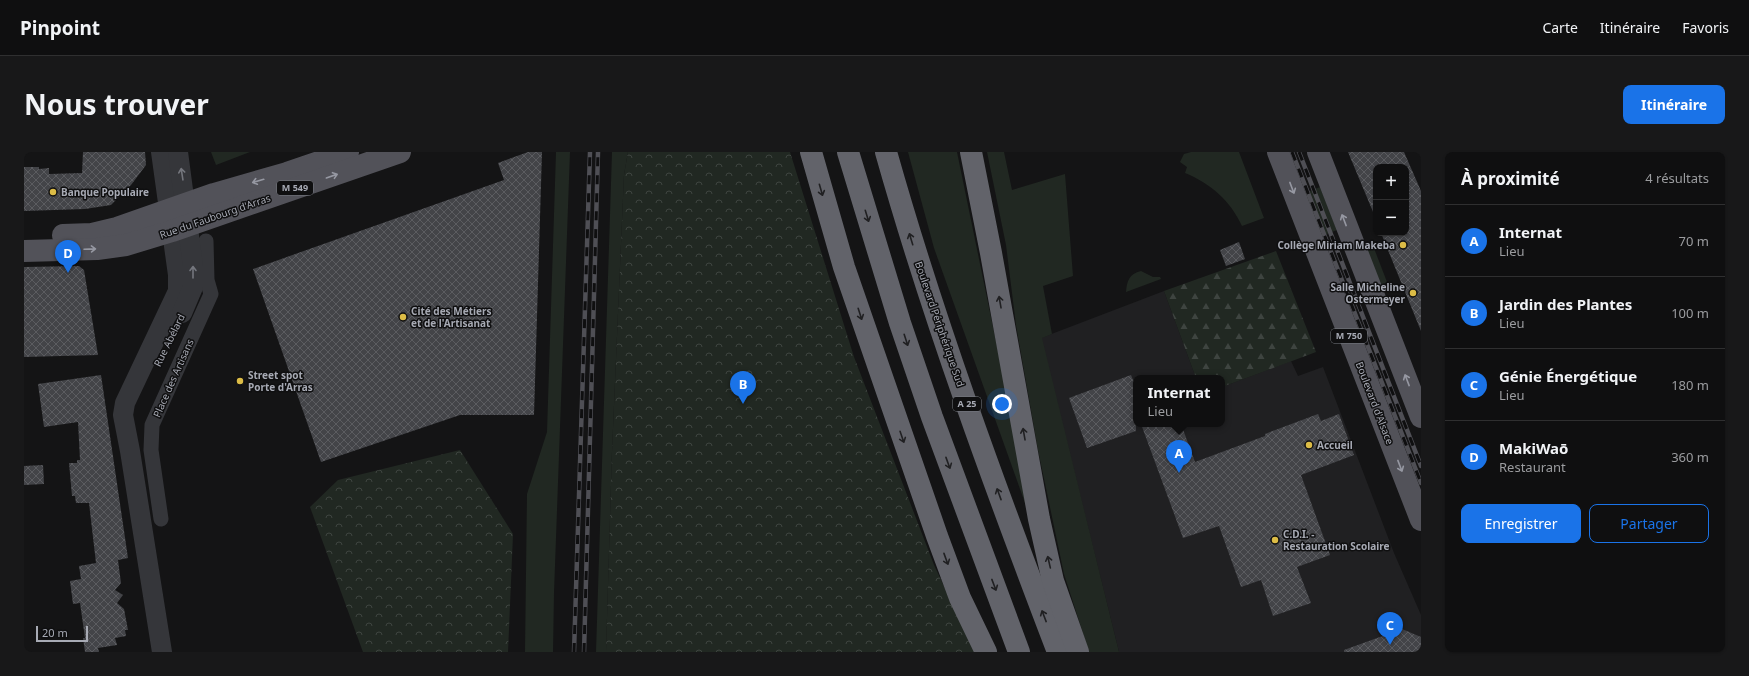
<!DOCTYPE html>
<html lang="fr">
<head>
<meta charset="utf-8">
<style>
  :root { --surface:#0f0f10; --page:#181819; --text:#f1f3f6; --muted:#9b9c9f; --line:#2f2f30; --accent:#1a73e8 }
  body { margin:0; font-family:"Noto Sans",sans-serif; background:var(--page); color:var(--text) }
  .controls { position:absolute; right:12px; top:12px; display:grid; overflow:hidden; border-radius:8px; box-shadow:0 1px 3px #0004 }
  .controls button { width:36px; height:36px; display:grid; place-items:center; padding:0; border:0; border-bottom:1px solid var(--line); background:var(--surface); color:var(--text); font:20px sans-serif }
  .scale { position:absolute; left:12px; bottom:10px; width:52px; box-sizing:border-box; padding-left:4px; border:2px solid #a7aab4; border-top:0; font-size:11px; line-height:14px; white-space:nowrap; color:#a7aab4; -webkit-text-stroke:3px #0f0f10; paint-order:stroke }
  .you { position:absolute; left:978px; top:252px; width:14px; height:14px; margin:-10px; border:3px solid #fff; border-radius:50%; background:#1a73e8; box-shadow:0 0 0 6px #1a73e833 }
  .badge { display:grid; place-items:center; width:26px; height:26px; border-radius:50%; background:var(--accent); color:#fff; font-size:13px; font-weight:700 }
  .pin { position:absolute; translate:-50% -33px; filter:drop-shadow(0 1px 2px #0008) }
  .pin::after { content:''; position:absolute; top:21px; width:14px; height:12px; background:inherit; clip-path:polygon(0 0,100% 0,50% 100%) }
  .popup { position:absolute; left:1109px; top:223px; width:92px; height:52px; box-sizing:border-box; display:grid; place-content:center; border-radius:8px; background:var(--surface); filter:drop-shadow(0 1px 3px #0005); font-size:13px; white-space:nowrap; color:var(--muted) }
  .popup b { font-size:15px; color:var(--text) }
  .popup::after { content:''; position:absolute; left:50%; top:100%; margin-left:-8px; border:8px solid transparent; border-top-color:var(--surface) }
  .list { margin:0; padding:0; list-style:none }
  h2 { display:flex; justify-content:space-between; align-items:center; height:52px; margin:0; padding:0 16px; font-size:17px }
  h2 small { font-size:13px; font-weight:400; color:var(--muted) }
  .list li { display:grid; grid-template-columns:26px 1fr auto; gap:12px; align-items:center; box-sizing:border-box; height:72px; padding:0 16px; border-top:1px solid var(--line) }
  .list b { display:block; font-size:15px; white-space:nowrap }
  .list p { margin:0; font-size:13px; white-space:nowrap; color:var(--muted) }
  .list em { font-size:13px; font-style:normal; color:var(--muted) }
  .actions { display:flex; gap:8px; padding:12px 16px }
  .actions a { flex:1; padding:9px 0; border:1px solid var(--accent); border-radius:8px; text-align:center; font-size:14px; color:var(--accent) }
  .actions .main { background:var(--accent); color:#fff }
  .map { position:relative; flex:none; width:1397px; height:500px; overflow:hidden; border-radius:8px }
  header { display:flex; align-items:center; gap:24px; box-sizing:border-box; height:56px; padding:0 20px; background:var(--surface); border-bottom:1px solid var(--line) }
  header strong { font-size:19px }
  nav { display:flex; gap:22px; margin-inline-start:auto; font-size:14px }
  .intro { display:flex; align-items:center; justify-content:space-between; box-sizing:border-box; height:96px; padding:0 24px }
  h1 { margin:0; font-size:28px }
  .button { padding:10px 18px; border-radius:8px; background:var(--accent); color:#fff; font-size:14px; font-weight:700 }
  main { display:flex; gap:24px; padding:0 24px }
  aside { flex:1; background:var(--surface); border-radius:8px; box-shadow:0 1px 3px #0004 }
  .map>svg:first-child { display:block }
  .built { fill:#202022 }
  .grass { fill:#212822 }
  .forest { fill:url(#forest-firs) }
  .park { fill:url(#park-crowns) }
  .building { fill:url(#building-cross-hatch) }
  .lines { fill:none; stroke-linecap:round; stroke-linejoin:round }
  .pedestrian { stroke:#35363a; stroke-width:15 }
  .minor { stroke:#35363a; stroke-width:20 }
  .primary { stroke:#525259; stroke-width:22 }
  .motorway { stroke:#62636a; stroke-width:22 }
  .rail-casing { stroke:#4f4f55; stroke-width:4.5 }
  .rail { stroke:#0f0f10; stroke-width:3; stroke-dasharray:9; stroke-linecap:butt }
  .oneway { stroke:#74767d }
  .oneway2 { stroke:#9698a2 }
  .oneway3 { stroke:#202022 }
  .poi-dot { fill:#dcbc46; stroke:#0f0f10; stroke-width:1.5 }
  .labels { text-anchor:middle; stroke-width:3; stroke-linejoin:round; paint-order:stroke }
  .shield { fill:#0f0f10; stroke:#797c83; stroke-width:1 }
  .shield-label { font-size:9px; font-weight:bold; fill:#a7aab4 }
  .poi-label { font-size:10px; font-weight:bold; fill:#a7aab4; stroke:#0f0f10; text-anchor:start }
  .street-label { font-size:10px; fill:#a7aab4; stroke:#0f0f10 }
</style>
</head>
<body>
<header>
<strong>Pinpoint</strong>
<nav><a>Carte</a><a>Itinéraire</a><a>Favoris</a></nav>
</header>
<div class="intro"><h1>Nous trouver</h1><a class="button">Itinéraire</a></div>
<main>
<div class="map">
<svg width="1397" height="500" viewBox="0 0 1397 500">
  <defs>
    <pattern id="forest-firs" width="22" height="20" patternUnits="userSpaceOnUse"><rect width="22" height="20" fill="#212822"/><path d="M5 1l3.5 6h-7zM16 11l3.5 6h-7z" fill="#3e4440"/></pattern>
    <pattern id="park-crowns" width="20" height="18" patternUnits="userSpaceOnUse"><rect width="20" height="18" fill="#212822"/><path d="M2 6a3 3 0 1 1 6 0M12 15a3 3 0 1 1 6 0" fill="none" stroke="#3e4440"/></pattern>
    <pattern id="building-cross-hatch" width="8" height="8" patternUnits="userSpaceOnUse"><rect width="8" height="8" fill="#434448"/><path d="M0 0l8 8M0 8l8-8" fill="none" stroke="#5b5c60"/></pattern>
  </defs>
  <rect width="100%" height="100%" fill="#141415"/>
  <!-- built -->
  <path class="built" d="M1140 139 1172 226H1112V272H1198V235L1267 209 1274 224 1299 215 1370 401 1397 463V500H1095L1017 186Z"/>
  <!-- grass -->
  <g class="grass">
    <path d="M187 0H226L192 13Z"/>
    <path d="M532 0H546L530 441 529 500H501L503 342 523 280Z"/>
    <path d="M588 0H604L600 23 588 300 582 500H572Z"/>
    <path d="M884 0H933L1011 379 910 96Z"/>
    <path d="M963 0H980L988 38 1041 22 1049 124 1019 134 1028 182 1018 186 1095 500H1065L1040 422 1014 298 992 173 982 93Z"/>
    <path d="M1167 0H1215L1240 66 1218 74C1206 48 1187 32 1161 21L1163 15 1156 10 1160 2Z"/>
    <path d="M1296 35 1313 78 1295 85 1279 42Z"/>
    <path d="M1348 91 1363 130 1355 134 1340 94Z"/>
    <path d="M1117 119 1129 125H1136L1137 127 1102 140C1103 129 1105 122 1117 119Z"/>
  </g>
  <!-- forest -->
  <path class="forest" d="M1252 99 1292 200 1198 235V226H1172L1140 139Z"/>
  <!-- park -->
  <g class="park">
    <path d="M604 0H766L830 205 910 413 951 500H582L588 300 600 23Z"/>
    <path d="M436 298 489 382 484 500H339L286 355 314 328Z"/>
  </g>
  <!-- building -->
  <g class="building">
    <path d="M59 0H121L122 13 107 33 87 53 61 57 0 59V15H15V17L25 16V22L58 21Z"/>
    <path d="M504 0H518L510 263H436L297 310 229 117 480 28 474 11Z"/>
    <path d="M1324 0H1380L1397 39V179L1357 81H1382V15H1352V67Z"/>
    <path d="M1215 90 1221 107 1202 114 1196 98Z"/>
    <path d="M55 114 60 118 74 203 0 205V115Z"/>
    <path d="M77 223 104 406 94 408 97 431 91 438 99 443 93 451 100 457 104 478H101L102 484 91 486 93 493 74 496 75 500H61L59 486H61L56 451 49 452 46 429 57 427 55 414 72 411 65 351H52L51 344H48L45 311H53V308H56L54 270 20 275 14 232Z"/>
    <path d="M1107 223 1109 228 1112 227V279L1063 296 1045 246Z"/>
    <path d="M1294 262 1297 269 1315 262 1330 303 1277 323 1306 403 1273 415 1287 451 1249 464 1237 428 1217 435 1195 374 1159 386 1117 272H1157L1171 310 1241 284V282Z"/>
    <path d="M19 313 20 332 0 333V314Z"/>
    <path d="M1378 477 1397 485V500H1320V498Z"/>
  </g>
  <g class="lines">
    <!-- pedestrian -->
    <path class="pedestrian" d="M137 367 127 298 128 273 187 142 183 128 182 89"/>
    <!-- minor -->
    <g class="minor">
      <path d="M137 0 154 123V139L101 251 99 263 106 299 138 500"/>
      <path d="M154 0 169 114V135L158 161"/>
    </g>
    <!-- primary -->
    <g class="primary">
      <path d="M1254 0 1397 368"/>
      <path d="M1294 0 1397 265"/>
      <path d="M39 83 68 82 93 76 190 42 263 21 324 0"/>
      <path d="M0 99 73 97 102 93 148 79 376 0"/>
    </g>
    <!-- motorway -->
    <g class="motorway">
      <path d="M787 0 820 115 913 384 936 446 962 500"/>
      <path d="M824 0 876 171 908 265 995 500"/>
      <path d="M862 0C910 170 971 335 1034 500"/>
      <path d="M947 0 967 101 1015 367 1029 429 1054 500"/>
    </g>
    <!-- rail casing -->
    <g class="rail-casing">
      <g id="rail">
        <path d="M1268 0 1397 331"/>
        <path d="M1275 0 1397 314"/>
        <path d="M550 500 566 0"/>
        <path d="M560 500 574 0"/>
      </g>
    </g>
    <!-- rail -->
    <use href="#rail" class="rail"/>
  </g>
  <!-- one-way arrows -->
  <defs><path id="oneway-shaft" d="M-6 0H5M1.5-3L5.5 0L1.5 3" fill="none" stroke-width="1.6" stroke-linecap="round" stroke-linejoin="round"/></defs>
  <g class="oneway">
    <use href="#oneway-shaft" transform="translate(158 22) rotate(-99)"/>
    <use href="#oneway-shaft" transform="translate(169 120) rotate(-90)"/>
  </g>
  <g class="oneway2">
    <use href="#oneway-shaft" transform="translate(308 24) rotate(-19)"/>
    <use href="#oneway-shaft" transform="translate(234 29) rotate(164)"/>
    <use href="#oneway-shaft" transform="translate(1268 36) rotate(69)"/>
    <use href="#oneway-shaft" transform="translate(1320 68) rotate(-111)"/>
    <use href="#oneway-shaft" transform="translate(66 97) rotate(-2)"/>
    <use href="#oneway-shaft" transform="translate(1383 228) rotate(-111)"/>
    <use href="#oneway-shaft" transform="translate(1376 314) rotate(69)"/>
  </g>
  <g class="oneway3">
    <use href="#oneway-shaft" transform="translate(797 38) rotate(74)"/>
    <use href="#oneway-shaft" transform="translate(843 64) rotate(73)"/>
    <use href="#oneway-shaft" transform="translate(887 87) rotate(-107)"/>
    <use href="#oneway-shaft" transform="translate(976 150) rotate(-100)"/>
    <use href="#oneway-shaft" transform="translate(836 162) rotate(72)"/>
    <use href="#oneway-shaft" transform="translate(882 188) rotate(72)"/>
    <use href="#oneway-shaft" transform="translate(1000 282) rotate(-100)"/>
    <use href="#oneway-shaft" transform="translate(878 285) rotate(71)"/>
    <use href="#oneway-shaft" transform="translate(924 311) rotate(70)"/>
    <use href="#oneway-shaft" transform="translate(975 342) rotate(-110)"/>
    <use href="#oneway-shaft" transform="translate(922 407) rotate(70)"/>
    <use href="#oneway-shaft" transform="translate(1025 410) rotate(-103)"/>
    <use href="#oneway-shaft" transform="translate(970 433) rotate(69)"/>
    <use href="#oneway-shaft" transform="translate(1020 464) rotate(-111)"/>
  </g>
  <!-- markers -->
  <g class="poi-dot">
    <circle cx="29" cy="40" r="4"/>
    <circle cx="1379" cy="93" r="4"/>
    <circle cx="1389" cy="141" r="4"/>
    <circle cx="379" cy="165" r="4"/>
    <circle cx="216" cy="229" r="4"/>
    <circle cx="1285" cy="293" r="4"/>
    <circle cx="1251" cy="388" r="4"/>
  </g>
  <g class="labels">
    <!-- shield labels -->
    <g class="shield">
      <rect x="253" y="29" width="36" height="14" rx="3"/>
      <rect x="1307" y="177" width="36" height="14" rx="3"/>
      <rect x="929" y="245" width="28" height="14" rx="3"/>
    </g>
    <g class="shield-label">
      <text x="271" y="39">M 549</text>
      <text x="1325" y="187">M 750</text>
      <text x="943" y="255">A 25</text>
    </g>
    <!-- poi labels -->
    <g class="poi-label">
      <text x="37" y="44">Banque Populaire</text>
      <text x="1371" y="97" text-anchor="end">Collège Miriam Makeba</text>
      <text x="1381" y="139" text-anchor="end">Salle Micheline<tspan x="1381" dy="12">Ostermeyer</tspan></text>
      <text x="387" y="163">Cité des Métiers<tspan x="387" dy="12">et de l'Artisanat</tspan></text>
      <text x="224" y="227">Street spot<tspan x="224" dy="12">Porte d'Arras</tspan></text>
      <text x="1293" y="297">Accueil</text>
      <text x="1259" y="386">C.D.I. -<tspan x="1259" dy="12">Restauration Scolaire</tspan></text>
    </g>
    <!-- street labels -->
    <g class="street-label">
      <text transform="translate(191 64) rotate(-19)" y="4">Rue du Faubourg d'Arras</text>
      <text transform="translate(916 172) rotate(71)" y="4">Boulevard Périphérique Sud</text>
      <text transform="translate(145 188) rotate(-64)" y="4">Rue Abélard</text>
      <text transform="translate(149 226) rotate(-66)" y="4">Place des Artisans</text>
      <text transform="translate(1351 251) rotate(69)" y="4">Boulevard d'Alsace</text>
    </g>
  </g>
</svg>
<div class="controls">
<button>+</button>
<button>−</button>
</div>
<div class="scale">20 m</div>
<div class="you"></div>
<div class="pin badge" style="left:1155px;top:321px">A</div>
<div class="popup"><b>Internat</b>Lieu</div>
<div class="pin badge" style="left:719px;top:252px">B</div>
<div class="pin badge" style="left:1366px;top:493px">C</div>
<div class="pin badge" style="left:44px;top:121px">D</div>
</div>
<aside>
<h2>À proximité<small>4 résultats</small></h2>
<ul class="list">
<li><span class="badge">A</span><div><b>Internat</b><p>Lieu</p></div><em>70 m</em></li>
<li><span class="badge">B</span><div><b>Jardin des Plantes</b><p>Lieu</p></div><em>100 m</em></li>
<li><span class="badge">C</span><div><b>Génie Énergétique</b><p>Lieu</p></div><em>180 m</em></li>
<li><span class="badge">D</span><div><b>MakiWaō</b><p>Restaurant</p></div><em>360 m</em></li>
</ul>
<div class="actions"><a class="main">Enregistrer</a><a>Partager</a></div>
</aside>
</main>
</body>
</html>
